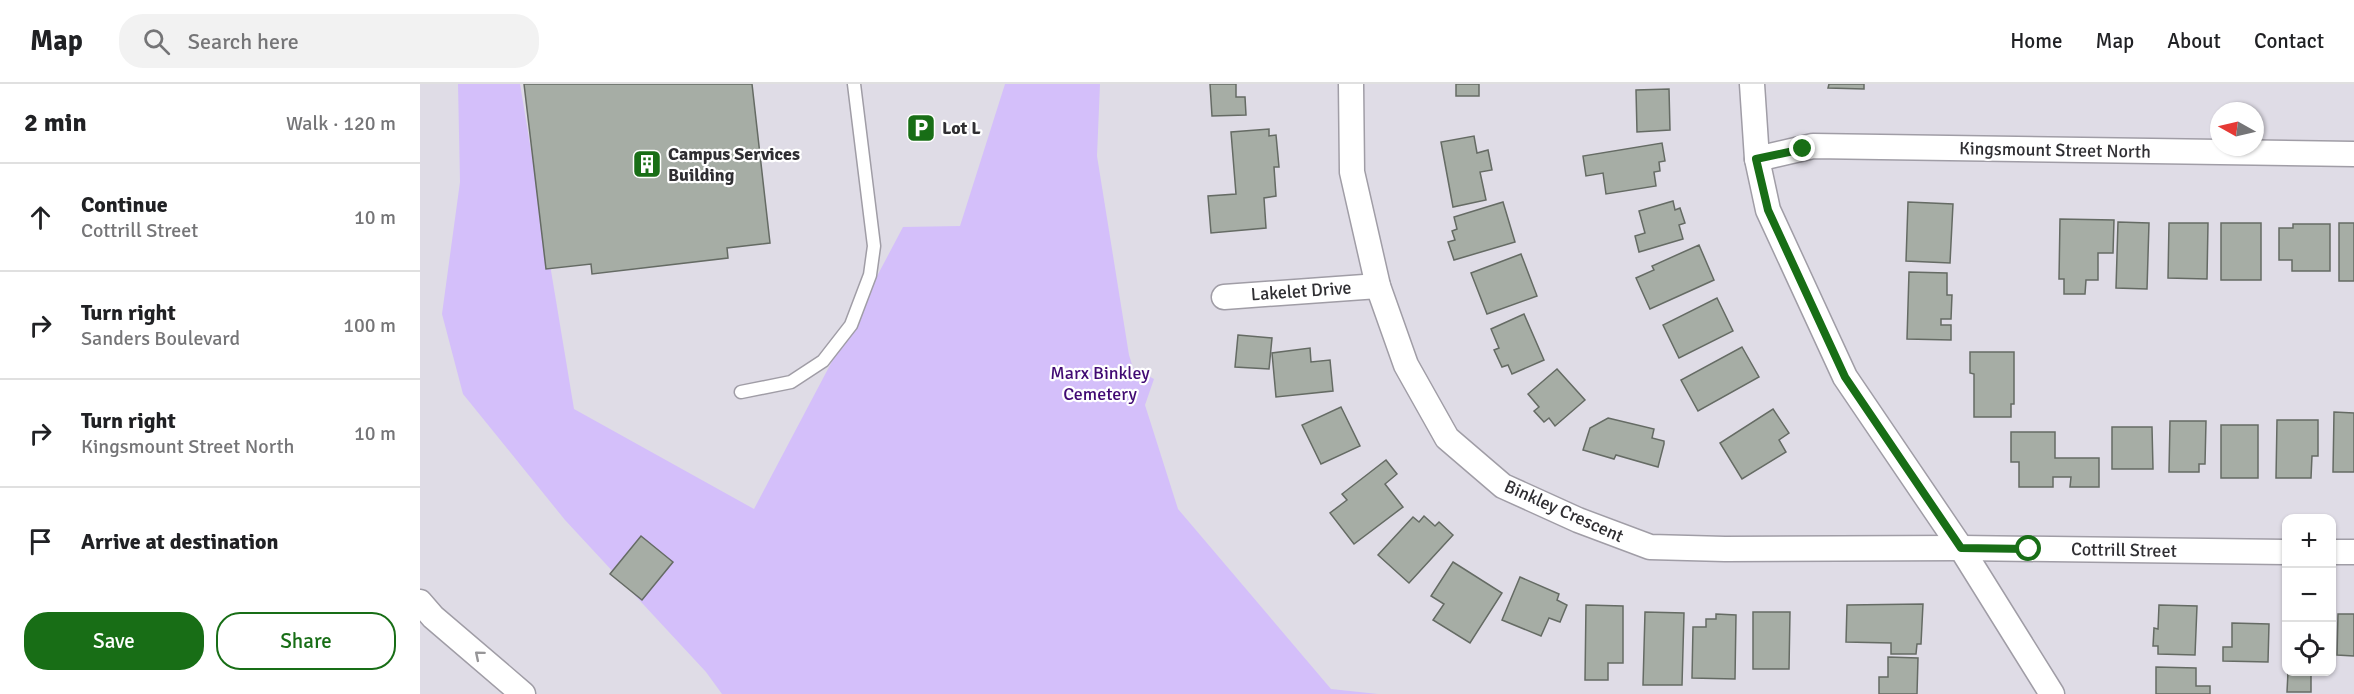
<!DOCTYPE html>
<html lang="en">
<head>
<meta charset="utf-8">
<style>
  :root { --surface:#fff; --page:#f2f2f2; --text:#202124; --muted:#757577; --line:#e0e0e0; --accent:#186e16 }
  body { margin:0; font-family:Signika,sans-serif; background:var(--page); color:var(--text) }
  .controls { position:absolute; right:18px; bottom:18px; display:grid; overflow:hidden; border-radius:12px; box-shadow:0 2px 4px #0004 }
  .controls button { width:54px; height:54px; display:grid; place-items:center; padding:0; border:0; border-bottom:2px solid var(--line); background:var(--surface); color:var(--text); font:30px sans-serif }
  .compass { position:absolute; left:1790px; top:18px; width:54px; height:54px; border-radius:50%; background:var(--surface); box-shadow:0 2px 4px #0004; rotate:278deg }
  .stop { position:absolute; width:18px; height:18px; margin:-14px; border:4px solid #186e16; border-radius:50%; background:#fff }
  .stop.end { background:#186e16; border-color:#fff; box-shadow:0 2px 6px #0008 }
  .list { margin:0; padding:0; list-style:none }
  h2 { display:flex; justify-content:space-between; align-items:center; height:78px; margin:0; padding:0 24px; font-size:26px }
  h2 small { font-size:20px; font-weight:400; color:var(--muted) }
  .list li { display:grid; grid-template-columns:39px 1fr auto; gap:18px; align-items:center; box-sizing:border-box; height:108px; padding:0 24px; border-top:2px solid var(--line) }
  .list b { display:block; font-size:22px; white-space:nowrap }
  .list p { margin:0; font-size:20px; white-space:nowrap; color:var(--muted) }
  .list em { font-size:20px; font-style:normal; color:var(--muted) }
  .actions { display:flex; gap:12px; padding:18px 24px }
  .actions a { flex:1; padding:14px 0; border:2px solid var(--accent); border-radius:24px; text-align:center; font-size:21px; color:var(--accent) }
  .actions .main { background:var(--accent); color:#fff }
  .icon { flex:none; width:33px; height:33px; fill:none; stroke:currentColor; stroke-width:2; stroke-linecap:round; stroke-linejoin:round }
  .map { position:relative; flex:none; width:1934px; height:610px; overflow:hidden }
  header { display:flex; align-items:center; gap:36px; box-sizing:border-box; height:84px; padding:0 30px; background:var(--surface); border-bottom:2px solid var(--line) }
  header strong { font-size:28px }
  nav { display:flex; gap:33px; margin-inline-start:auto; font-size:21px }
  .search { width:420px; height:54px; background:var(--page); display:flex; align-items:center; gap:15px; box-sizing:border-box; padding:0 21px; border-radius:24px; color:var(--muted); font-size:22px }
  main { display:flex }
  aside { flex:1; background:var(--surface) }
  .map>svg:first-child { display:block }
  .green { fill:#d4bffa }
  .building { fill:#a6ada5; stroke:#656b64; stroke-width:1.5 }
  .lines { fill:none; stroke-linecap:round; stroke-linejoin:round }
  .service-casing { stroke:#a09da6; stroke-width:15 }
  .minor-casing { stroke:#a09da6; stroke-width:27 }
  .service { stroke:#fff; stroke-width:12 }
  .minor { stroke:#fff; stroke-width:24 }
  .oneway { stroke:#979698 }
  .route { stroke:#186e16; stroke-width:8 }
  .labels { text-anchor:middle; stroke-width:4.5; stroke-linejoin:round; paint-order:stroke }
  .poi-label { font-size:18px; font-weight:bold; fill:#2f2e32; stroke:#fff; text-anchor:start }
  .street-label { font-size:18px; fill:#2f2e32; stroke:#fff }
  .park-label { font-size:18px; fill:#410a73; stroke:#fff }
</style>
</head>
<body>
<header>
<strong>Map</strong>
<div class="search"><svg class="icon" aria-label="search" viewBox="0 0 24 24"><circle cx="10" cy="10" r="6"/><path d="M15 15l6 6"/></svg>Search here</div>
<nav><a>Home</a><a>Map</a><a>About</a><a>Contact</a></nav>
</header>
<main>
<aside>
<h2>2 min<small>Walk · 120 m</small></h2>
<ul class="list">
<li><svg class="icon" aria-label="ahead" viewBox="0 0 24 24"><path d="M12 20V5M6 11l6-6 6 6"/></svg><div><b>Continue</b><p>Cottrill Street</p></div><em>10 m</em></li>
<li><svg class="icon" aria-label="right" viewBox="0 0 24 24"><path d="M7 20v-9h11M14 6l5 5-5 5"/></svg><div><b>Turn right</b><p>Sanders Boulevard</p></div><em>100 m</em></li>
<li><svg class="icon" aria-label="right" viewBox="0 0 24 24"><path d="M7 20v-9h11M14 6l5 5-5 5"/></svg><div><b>Turn right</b><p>Kingsmount Street North</p></div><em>10 m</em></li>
<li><svg class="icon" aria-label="arrive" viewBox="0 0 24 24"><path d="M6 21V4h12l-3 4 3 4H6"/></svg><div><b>Arrive at destination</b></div></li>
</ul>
<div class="actions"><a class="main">Save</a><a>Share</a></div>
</aside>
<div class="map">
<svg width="1934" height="610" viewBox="0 0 1934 610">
  <rect width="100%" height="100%" fill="#dfdce6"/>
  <!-- green -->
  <path class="green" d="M38 0H100L154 325 334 425 483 143 540 142 585 0H680L677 72 709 271 713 284 734 295 725 321 758 425 911 605 958 610H302L286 588 145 436 43 310 22 230 40 98Z"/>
  <!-- building -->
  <g class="building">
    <path d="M104 0H332L350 159 307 164 308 174 172 190 171 180 126 185Z"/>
    <path d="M790 0H816V13H825L826 31 792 32Z"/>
    <rect x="1036" y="0" width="23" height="12"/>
    <path d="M1409 0H1444V5L1408 4Z"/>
    <path d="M1249 5 1250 46 1217 48 1216 6Z"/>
    <path d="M849 45V52L856 51 859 83H854L856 112 844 114 846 144 791 149 788 112 816 110 811 48Z"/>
    <path d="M1054 52 1057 69 1068 66 1072 86 1060 88 1066 116 1033 123 1021 58Z"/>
    <path d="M1242 59 1245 77 1239 78 1240 87 1234 88 1236 102 1186 110 1183 89 1166 92 1163 72Z"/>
    <path d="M1253 117 1255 126 1260 124 1265 139 1259 141 1263 155 1219 168 1215 152 1225 149 1219 127Z"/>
    <path d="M1083 118 1095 158 1034 176 1028 158 1035 156 1032 147 1037 145 1034 133Z"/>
    <path d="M1488 118 1533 120 1530 179 1486 177Z"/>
    <path d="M1640 135 1694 136 1693 169H1678V196H1666L1665 210H1644V195H1639Z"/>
    <path d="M1698 138 1729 139 1727 205 1696 204Z"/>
    <path d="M1749 139H1788L1787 195 1748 194Z"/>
    <rect x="1801" y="139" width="40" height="57"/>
    <rect x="1919" y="139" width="15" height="58"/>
    <path d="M1873 140H1910V187H1872V176H1859V144H1873Z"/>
    <path d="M1279 161 1294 196 1230 225 1216 194 1234 186 1232 182Z"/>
    <path d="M1101 170 1117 212 1067 230 1051 189Z"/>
    <path d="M1489 188 1527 189V211H1532L1531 235H1521V241H1531V256L1487 255Z"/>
    <path d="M1297 214 1313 247 1259 274 1243 241Z"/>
    <path d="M1104 230 1124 276 1092 290 1088 281 1082 283 1074 266 1079 264 1071 245Z"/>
    <path d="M818 251 852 254 849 285 815 283Z"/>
    <path d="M1322 263 1339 293 1278 327 1261 296Z"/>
    <path d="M890 264 891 278 910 276 913 307 856 313 852 269Z"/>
    <path d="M1550 268H1594V320H1591V333H1554V290L1550 289Z"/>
    <path d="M1137 285 1165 316 1135 342 1129 334 1124 338 1114 327 1119 323 1108 310Z"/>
    <path d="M921 323 940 362 901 380 882 341Z"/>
    <path d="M1353 325 1369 349 1359 356 1366 368 1322 395 1300 359Z"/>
    <path d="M1914 328 1934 329V388H1913Z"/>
    <path d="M1188 334 1234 345 1232 354 1244 357V360L1238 383 1196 371 1194 375 1163 366 1170 344Z"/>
    <path d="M1857 336H1898V372H1892L1891 394H1856Z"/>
    <path d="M1750 337H1786L1785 380H1779V388H1749Z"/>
    <rect x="1801" y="341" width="37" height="53"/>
    <path d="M1692 343H1732L1733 385H1692Z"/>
    <path d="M1591 348H1635V374H1679V403H1650L1651 393H1633V403H1599V378H1591Z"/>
    <path d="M966 376 977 390 965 400 983 423 934 460 910 429 927 416 922 410Z"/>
    <path d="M1004 432 1015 442 1019 438 1033 451 989 499 958 471 993 433 999 438Z"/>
    <path d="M221 452 253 478 222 516 190 490Z"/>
    <path d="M1033 478 1082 509 1050 559 1013 536 1024 520 1011 512Z"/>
    <path d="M1100 493 1139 510 1137 516 1147 521 1140 538 1129 534 1121 552 1082 536Z"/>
    <path d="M1503 520 1501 560H1497L1496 570H1471V559L1426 558 1427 521Z"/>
    <path d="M1166 521 1203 522V579H1188V596H1165Z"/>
    <path d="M1739 521 1777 522 1775 571 1738 570V562H1733L1734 544 1738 545Z"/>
    <path d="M1225 528 1264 529 1262 601H1223Z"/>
    <path d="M1333 528H1370L1369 585H1333Z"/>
    <path d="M1296 530 1316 531 1315 595 1272 594 1273 543H1286V535H1296Z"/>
    <path d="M1918 530H1934V572L1917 571Z"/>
    <path d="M1812 539 1849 540 1848 578 1803 577V563H1812Z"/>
    <path d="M1468 573 1498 574 1497 610H1459V593H1468Z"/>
    <path d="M1736 583 1776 584V602H1790V610H1736Z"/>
    <path d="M1868 588H1904V591L1891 590V608H1867Z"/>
  </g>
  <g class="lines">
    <!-- service casing -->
    <g class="service-casing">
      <path id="service" d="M321 308 371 298 403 277 431 241 450 191 454 162 434 0"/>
    </g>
    <!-- minor casing -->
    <g class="minor-casing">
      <g id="minor">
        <path d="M931 0 932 88 958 202 986 281 1027 354 1083 402 1158 436 1230 463 1305 465 1541 464 1866 468"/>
        <path d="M1332 0 1337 75 1348 126 1425 293 1541 464 1632 610"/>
        <path d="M1337 75 1393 62 1934 70"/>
        <path d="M804 213 958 202"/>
        <path d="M1912 468H1934"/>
        <path d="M0 518 13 533 103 610"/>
      </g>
    </g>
    <!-- service -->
    <use href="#service" class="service"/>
    <!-- minor -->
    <use href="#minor" class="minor"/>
  </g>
  <!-- one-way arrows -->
  <defs><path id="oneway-chevron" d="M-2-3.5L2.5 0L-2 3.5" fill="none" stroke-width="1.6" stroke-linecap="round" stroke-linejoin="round" transform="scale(1.5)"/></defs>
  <use class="oneway" href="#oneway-chevron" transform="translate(59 571) rotate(-140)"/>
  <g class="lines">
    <!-- route -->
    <path class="route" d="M1383 65 1336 75 1348 126 1425 293 1541 464 1609 465"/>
  </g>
  <!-- icons -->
  <defs>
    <g id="parking-square" transform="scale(1.5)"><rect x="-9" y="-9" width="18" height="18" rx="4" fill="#186e16" stroke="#fff"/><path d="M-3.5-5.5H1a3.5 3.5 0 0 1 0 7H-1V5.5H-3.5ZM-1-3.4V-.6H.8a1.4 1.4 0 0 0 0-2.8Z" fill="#fff"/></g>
    <g id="building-square" transform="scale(1.5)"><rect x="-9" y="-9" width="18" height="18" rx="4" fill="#186e16" stroke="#fff"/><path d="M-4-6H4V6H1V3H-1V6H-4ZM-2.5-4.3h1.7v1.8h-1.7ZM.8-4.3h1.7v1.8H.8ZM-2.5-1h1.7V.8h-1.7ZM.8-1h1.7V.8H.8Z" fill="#fff"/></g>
  </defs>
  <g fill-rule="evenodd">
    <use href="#parking-square" x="501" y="44"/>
    <use href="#building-square" x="227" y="80"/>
  </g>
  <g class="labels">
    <!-- poi labels -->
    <g class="poi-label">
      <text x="522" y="50">Lot L</text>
      <text x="248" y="76">Campus Services<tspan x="248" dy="21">Building</tspan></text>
    </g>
    <!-- street labels -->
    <g class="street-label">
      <text transform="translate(1635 66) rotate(1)" y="6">Kingsmount Street North</text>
      <text transform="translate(881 207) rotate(-4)" y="6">Lakelet Drive</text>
      <text transform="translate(1144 427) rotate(24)" y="6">Binkley Crescent</text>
      <text transform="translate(1704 466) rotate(1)" y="6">Cottrill Street</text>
    </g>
    <!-- park labels -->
    <g class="park-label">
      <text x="680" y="295">Marx Binkley<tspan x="680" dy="21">Cemetery</tspan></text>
    </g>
  </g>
</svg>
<div class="controls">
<button>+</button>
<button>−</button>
<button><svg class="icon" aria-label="locate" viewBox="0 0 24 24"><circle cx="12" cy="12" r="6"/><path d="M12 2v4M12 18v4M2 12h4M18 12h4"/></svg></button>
</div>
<svg class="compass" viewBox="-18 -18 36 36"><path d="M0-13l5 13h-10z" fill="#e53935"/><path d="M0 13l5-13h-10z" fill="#757577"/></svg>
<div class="stop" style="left:1609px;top:465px"></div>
<div class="stop end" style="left:1383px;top:65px"></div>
</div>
</main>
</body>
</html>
